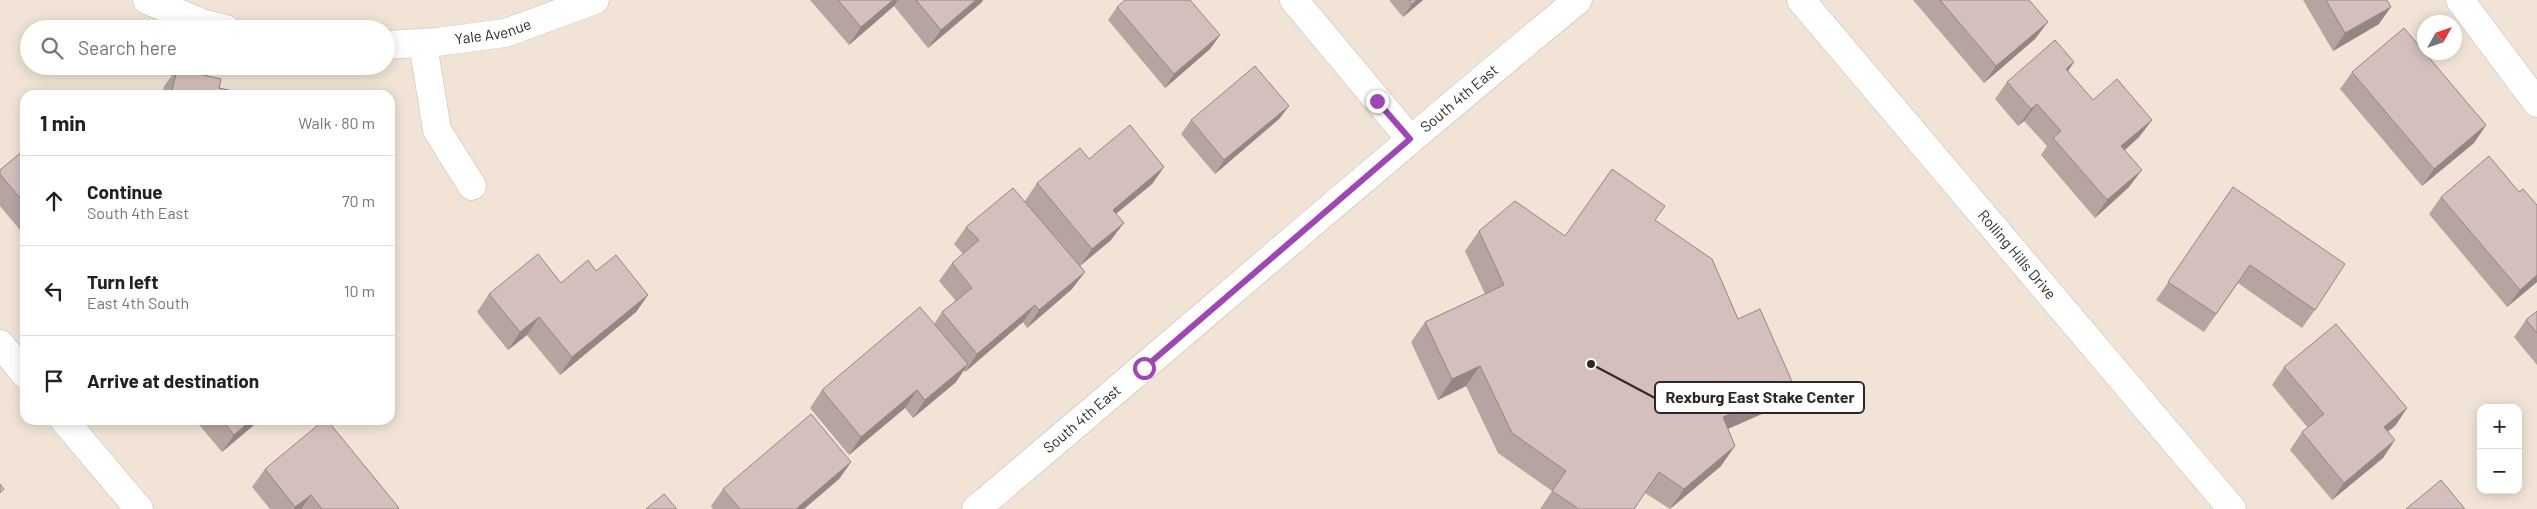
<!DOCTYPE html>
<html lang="en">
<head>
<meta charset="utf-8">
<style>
  :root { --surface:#fff; --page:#f2f2f2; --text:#202124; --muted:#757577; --line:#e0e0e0 }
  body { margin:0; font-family:Barlow,sans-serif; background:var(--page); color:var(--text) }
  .controls { position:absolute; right:15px; bottom:15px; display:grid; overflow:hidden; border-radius:10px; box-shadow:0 2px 12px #0003 }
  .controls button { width:45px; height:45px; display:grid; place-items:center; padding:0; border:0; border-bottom:1px solid var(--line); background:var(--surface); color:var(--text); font:25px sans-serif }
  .compass { position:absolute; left:2417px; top:15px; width:45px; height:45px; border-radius:50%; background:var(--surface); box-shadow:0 2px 12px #0003; rotate:50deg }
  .stop { position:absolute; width:15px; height:15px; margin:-11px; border:4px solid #9e46b3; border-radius:50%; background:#fff }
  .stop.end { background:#9e46b3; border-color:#fff; box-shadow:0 1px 5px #0008 }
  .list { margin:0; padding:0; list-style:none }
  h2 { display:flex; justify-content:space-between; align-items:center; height:65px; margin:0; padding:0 20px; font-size:21px }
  h2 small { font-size:16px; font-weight:400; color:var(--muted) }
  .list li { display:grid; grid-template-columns:32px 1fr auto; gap:15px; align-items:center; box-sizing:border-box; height:90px; padding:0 20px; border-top:1px solid var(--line) }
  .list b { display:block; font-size:19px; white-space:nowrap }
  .list p { margin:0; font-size:16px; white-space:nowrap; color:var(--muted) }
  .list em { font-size:16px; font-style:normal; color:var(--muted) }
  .icon { flex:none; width:28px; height:28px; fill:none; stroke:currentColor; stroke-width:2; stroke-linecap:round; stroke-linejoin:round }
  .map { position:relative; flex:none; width:2537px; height:509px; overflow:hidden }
  .search { position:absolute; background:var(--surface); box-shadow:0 2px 12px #0003; left:20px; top:20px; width:375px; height:55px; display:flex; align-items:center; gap:12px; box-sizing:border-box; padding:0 18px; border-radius:28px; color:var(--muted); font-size:19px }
  .panel { position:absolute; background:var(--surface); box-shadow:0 2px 12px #0003; left:20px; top:90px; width:375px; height:335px; border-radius:15px }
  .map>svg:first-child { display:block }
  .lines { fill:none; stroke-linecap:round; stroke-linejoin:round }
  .minor-casing { stroke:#c6b9ab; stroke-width:29 }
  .minor { stroke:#fff; stroke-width:28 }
  .wall { fill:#b6a4a2 }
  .shaded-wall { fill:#948684 }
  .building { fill:#d4bfbc; stroke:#948684 }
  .route { stroke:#9e46b3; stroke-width:6 }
  .labels { text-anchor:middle; stroke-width:4; stroke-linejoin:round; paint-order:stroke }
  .street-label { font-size:15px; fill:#2d2823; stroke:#fff }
  .leader { fill:none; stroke:#2d2823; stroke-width:2 }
  .callout-dot { fill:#2d2823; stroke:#fff; stroke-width:2 }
  .callout { fill:#fff; stroke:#2d2823; stroke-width:2 }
  .callout-label { font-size:16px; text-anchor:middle; font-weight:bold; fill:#2d2823 }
</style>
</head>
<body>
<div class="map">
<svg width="2537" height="509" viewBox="0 0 2537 509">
  <rect width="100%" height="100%" fill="#f1e4d6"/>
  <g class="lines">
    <!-- minor casing -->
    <g class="minor-casing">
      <g id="minor">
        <path d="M147 0 202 23 226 29"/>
        <path d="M1294 0 1410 139"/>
        <path id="s1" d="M1801 0 2232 509"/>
        <path d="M2460 0 2537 103"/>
        <path d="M423 44 437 130 472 186"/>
        <path id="s2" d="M386 45 437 42 505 33 595 0"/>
        <path d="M0 344 25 374"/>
        <path d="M64 420 139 509"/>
        <path id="s3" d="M976 509C1177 340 1375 167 1578 0"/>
      </g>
    </g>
    <!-- minor -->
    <use href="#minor" class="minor"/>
  </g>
  <!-- wall -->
  <g class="wall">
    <path d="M810 0H983L981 3 928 48 894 6 849 45Z"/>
    <path d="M1389 0H1423L1403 17Z"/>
    <path d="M1913 0H2029L2035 39 1984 83Z"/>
    <path d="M2303 0H2387L2379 24 2333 51Z"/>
    <path d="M1117 7 1220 35 1210 49 1165 88 1108 20Z"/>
    <path d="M2074 62 2068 71 2093 100 2152 120 2139 137 2125 150 2129 187 2095 218 2041 155 2047 146 2024 121 2018 126 1995 99 2007 82Z"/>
    <path d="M177 69 219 88 247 95H162L164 86Z"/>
    <path d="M2352 72 2486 125 2474 143 2422 186 2340 89Z"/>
    <path d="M1289 106 1279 119 1215 174 1181 134 1191 120Z"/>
    <path d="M25 149V236L0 206V170Z"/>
    <path d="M1089 159 1164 167 1152 184 1116 214 1111 240 1080 266 1072 289 1027 328 1023 322 965 372 964 370 956 382 913 418 905 408 849 455 810 408 822 390 934 324 942 312 956 301 939 281 952 263 963 254 954 244 966 227 1025 201 1037 183Z"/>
    <path d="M2233 187 2315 310 2302 328 2238 283 2204 332 2156 300Z"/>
    <path d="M2441 197 2537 282 2507 307 2429 214Z"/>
    <path d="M1655 220 1794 386 1780 406 1728 429 1721 466 1670 509 1645 493 1634 509H1540L1552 491 1498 453 1466 386 1438 400 1411 342 1425 322 1485 294 1465 251 1479 231 1565 236Z"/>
    <path d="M596 271 648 295 636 312 560 375 527 335 508 350 477 312 489 294 561 283Z"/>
    <path d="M2537 311V365L2514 337 2526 320Z"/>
    <path d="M2284 367 2407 408 2395 426 2388 431 2383 458 2332 500 2290 450 2302 432 2308 428 2272 385Z"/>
    <path d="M195 420H260L222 452Z"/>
    <path d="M851 462 839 479 804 509H713L711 506 723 489Z"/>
    <path d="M265 469 399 509H270L252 487Z"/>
  </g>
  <!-- shaded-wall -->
  <g class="shaded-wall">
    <path d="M893 0H898L894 6 849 45 861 27Z"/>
    <path d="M976 0H983L981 3 928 48 941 30Z"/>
    <path d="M1417 0H1423L1403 17 1412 4Z"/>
    <path d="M2391 7 2379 24 2333 51 2345 33Z"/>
    <path d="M2048 22 2035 39 1984 83 1996 66Z"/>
    <path d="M1220 35 1210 49 1165 88 1174 74Z"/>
    <path d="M2074 62 2062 80 2066 69Z"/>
    <path d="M2037 104 2024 121 2018 126 2031 109Z"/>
    <path d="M1289 106 1279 119 1215 174 1224 160Z"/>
    <path d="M2152 120 2139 137 2109 164 2121 146Z"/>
    <path d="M2486 125 2474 143 2422 186 2434 169Z"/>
    <path d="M1164 167 1152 184 1100 227 1113 210Z"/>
    <path d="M2142 170 2129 187 2095 218 2107 200Z"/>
    <path d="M1124 223 1111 240 1080 266 1092 249Z"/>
    <path d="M1085 272 1072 289 1027 328 1039 310Z"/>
    <path d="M2537 275V282L2507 307 2520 290Z"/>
    <path d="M648 295 636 312 560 375 572 357Z"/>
    <path d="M1035 305 1023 322 965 372 977 354Z"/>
    <path d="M539 317 527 335 508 350 520 332Z"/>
    <path d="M968 364 956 382 913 418 925 400Z"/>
    <path d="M1480 366 1466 386 1438 400 1452 379Z"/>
    <path d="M1794 386 1780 406 1709 437 1723 417Z"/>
    <path d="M917 390 905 408 849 455 861 437Z"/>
    <path d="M2407 408 2395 426 2372 444 2384 427Z"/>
    <path d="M251 420H260L222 452 234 435Z"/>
    <path d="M2395 440 2383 458 2332 500 2344 483Z"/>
    <path d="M1735 446 1721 466 1670 509 1684 489Z"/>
    <path d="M851 462 839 479 804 509H796Z"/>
    <path d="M311 495 301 509H294L295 507Z"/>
  </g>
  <!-- building -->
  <g class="building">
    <path d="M838 0H893L861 27Z"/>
    <path d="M916 0H976L941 30Z"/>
    <path d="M1125 0H1190L1220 35 1174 74 1117 7Z"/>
    <path d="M1409 0H1417L1412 4Z"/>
    <path d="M1940 0H2029L2048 22 1996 66Z"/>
    <path d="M2326 0H2387L2391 7 2345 33Z"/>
    <path d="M2404 28 2486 125 2434 169 2352 72Z"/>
    <path d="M2055 40 2074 62 2066 69 2093 100 2117 79 2152 120 2121 146 2142 170 2107 200 2053 138 2061 131 2037 104 2031 109 2007 82Z"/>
    <path d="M1255 66 1289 106 1224 160 1191 120Z"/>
    <path d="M177 69 221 79 219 88 247 94V95H171Z"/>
    <path d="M1130 125 1164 167 1113 210 1124 223 1092 249 1037 183 1080 148 1089 159Z"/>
    <path d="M25 149V204L0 174V170Z"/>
    <path d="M2489 156 2519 192 2523 189 2537 205V275L2520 290 2441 197Z"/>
    <path d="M1612 169 1665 206 1655 220 1712 259 1738 319 1760 309 1794 386 1723 417 1735 446 1684 489 1659 472 1634 509H1579L1552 491 1566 471 1512 433 1480 366 1452 379 1425 322 1504 285 1479 231 1515 201 1565 236Z"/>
    <path d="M2233 187 2345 264 2315 310 2250 265 2216 314 2168 282Z"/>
    <path d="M1013 188 1085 272 1039 310 1035 305 977 354 942 312 972 288 952 263 979 240 966 227Z"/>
    <path d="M538 254 561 283 588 260 596 271 616 255 648 295 572 357 539 317 520 332 489 294Z"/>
    <path d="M920 307 968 364 925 400 917 390 861 437 822 390Z"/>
    <path d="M2537 311V333L2526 320Z"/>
    <path d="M2336 324 2407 408 2384 427 2395 440 2344 483 2302 432 2324 414 2284 367Z"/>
    <path d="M811 414 851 462 796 509H740L723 489Z"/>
    <path d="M222 420H251L234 435Z"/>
    <path d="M324 420H327L399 508 398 509H322L311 495 295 507 265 469Z"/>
    <path d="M2441 480 2465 509H2406Z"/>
    <path d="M0 484 4 489 0 493Z"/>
    <path d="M664 494 677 509H646Z"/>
  </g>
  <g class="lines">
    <!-- route -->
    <path class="route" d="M1144 368 1410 139 1377 101"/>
  </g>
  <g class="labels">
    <!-- street labels -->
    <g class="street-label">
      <text dy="5" stroke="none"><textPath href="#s2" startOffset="108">Yale Avenue</textPath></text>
      <text dy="5" stroke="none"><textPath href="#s3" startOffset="634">South 4th East</textPath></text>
      <text dy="5" stroke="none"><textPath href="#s1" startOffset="334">Rolling Hills Drive</textPath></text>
      <text dy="5" stroke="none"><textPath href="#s3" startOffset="139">South 4th East</textPath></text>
    </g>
  </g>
  <!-- callouts -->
  <path class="leader" d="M1591 364L1655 398"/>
  <circle class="callout-dot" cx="1591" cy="364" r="5"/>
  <rect class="callout" x="1655" y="382" width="209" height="31" rx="5"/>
  <g class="callout-label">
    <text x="1760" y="403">Rexburg East Stake Center</text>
  </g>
</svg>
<div class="controls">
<button>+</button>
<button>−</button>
</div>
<svg class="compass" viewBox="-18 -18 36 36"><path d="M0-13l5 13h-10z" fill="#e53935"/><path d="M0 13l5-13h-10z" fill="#757577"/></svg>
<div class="stop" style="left:1144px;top:368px"></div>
<div class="stop end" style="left:1377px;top:101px"></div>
<div class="search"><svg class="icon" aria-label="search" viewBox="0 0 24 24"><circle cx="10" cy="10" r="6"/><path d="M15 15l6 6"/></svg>Search here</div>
<section class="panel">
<h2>1 min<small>Walk · 80 m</small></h2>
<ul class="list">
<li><svg class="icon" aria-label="ahead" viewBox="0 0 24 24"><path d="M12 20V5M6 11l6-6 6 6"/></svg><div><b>Continue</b><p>South 4th East</p></div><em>70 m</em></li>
<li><svg class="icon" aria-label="left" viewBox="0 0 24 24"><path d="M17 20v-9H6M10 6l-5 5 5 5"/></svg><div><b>Turn left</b><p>East 4th South</p></div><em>10 m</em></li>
<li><svg class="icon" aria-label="arrive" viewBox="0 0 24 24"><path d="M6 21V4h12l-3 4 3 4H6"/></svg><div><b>Arrive at destination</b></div></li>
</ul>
</section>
</div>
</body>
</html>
